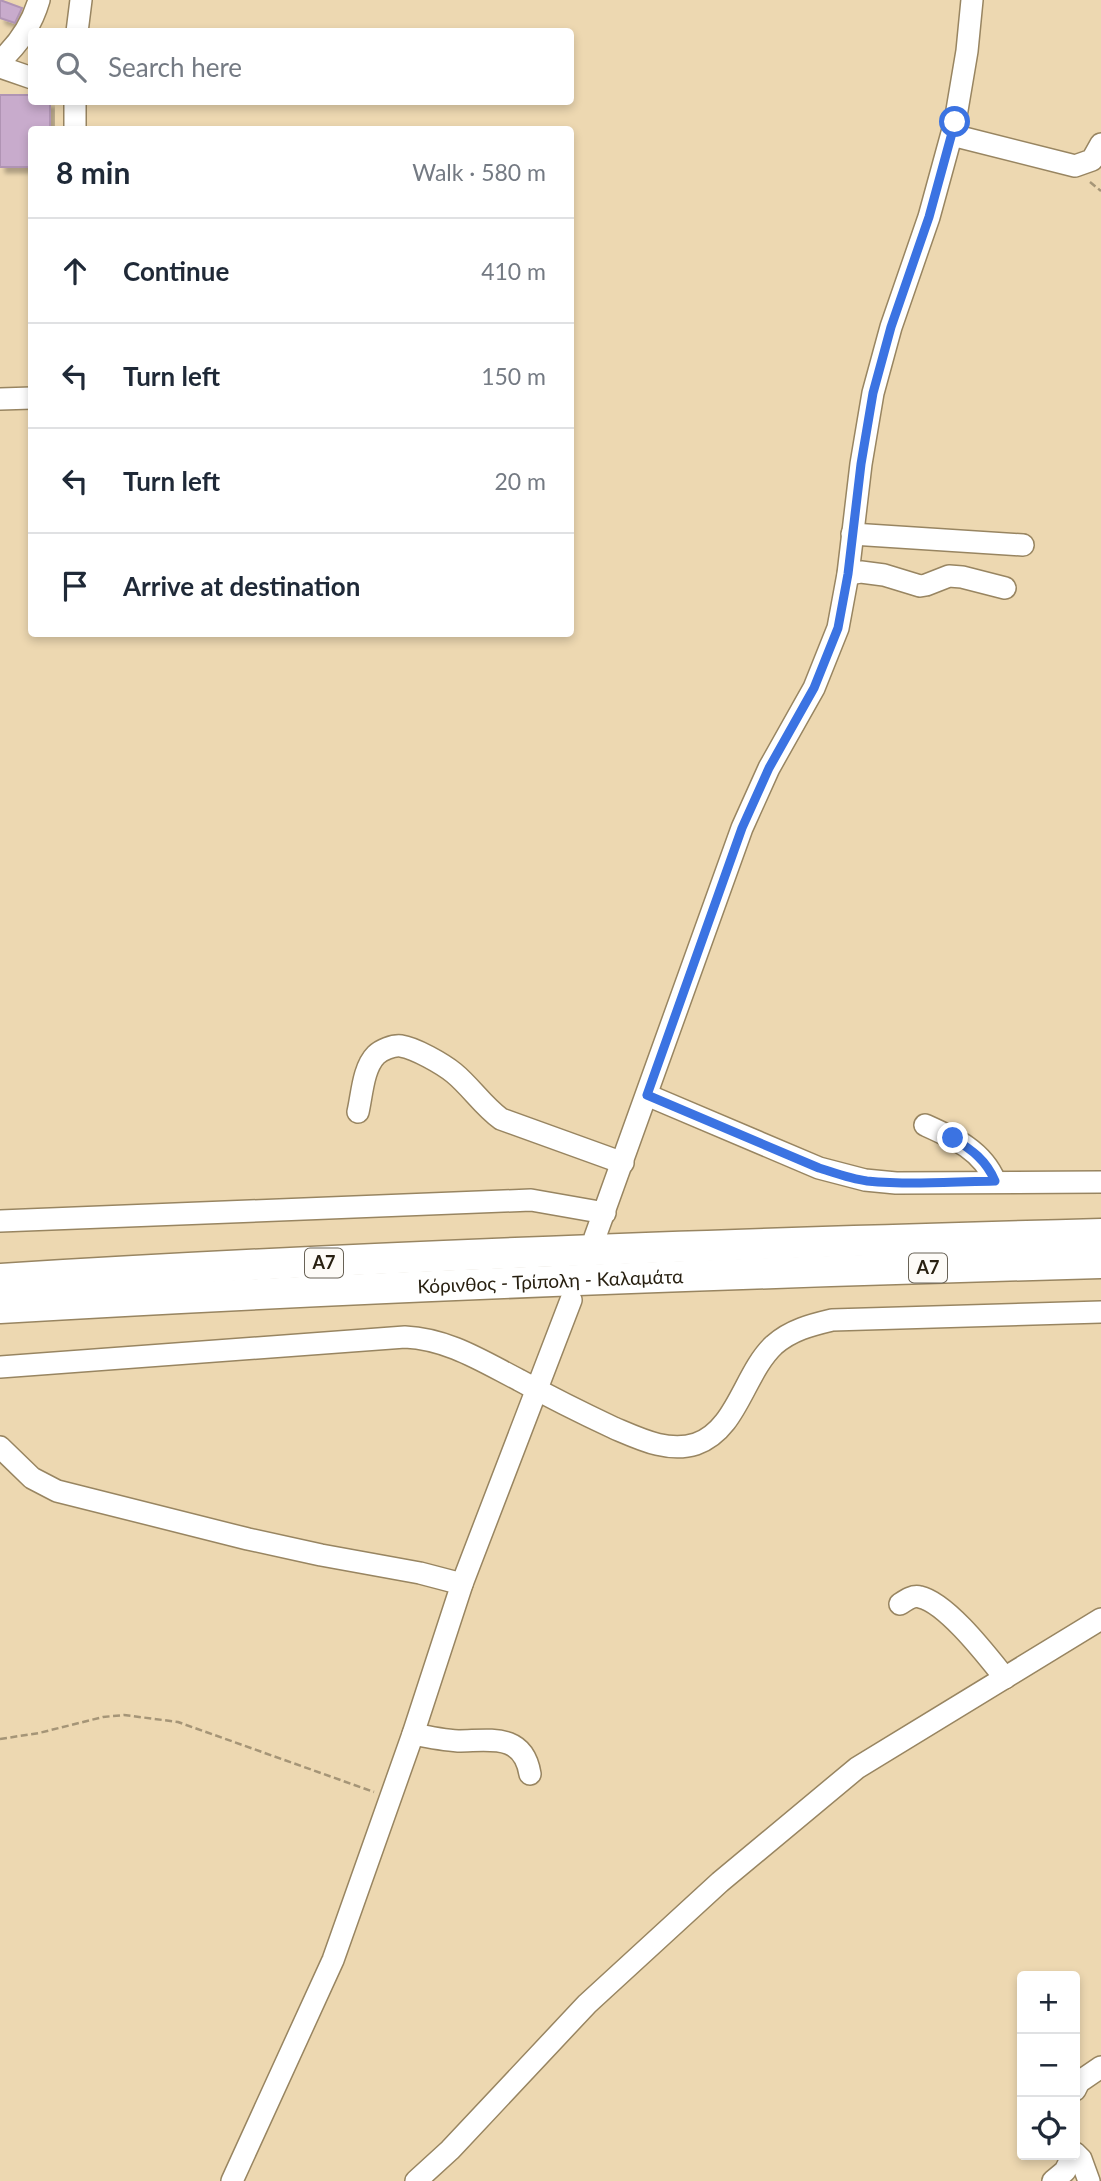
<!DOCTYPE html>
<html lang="en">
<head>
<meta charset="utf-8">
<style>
  :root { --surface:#fff; --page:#f2f2f3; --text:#1f2937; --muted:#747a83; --line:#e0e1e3 }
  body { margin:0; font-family:Lato,sans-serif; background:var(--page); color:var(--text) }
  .controls { position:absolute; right:21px; bottom:21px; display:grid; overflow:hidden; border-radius:7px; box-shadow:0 4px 10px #0003 }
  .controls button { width:63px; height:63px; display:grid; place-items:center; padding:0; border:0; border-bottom:2px solid var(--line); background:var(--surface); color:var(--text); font:35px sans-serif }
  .stop { position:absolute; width:21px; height:21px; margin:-16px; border:5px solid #3b73e2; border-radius:50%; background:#fff }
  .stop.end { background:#3b73e2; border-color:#fff; box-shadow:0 2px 7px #0008 }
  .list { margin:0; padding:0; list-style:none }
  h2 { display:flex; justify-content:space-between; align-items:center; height:91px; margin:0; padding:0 28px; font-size:30px }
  h2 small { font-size:23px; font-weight:400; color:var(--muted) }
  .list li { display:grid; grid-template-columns:46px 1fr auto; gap:21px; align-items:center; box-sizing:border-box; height:105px; padding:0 28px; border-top:2px solid var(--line) }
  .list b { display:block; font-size:26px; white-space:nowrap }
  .list em { font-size:23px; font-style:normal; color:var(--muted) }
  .icon { flex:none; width:38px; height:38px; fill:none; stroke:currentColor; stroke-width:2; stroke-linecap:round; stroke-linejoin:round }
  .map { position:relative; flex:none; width:1101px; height:2181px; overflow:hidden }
  .search { position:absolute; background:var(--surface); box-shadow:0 4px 10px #0003; left:28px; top:28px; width:546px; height:77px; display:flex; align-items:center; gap:18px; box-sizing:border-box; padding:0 24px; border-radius:7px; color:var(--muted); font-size:26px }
  .panel { position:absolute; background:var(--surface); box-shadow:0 4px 10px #0003; left:28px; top:126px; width:546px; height:511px; border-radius:7px }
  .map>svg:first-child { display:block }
  .building { fill:#c8abcc; stroke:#b094b4; stroke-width:2; filter:url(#shadow) }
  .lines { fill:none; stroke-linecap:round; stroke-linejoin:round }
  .minor-casing { stroke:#988561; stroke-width:24 }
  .highway-casing { stroke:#988561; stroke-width:33 }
  .path { stroke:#a59577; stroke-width:2.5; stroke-dasharray:7 3.5; stroke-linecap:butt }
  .minor { stroke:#fff; stroke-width:21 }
  .highway { stroke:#fff; stroke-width:30 }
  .route { stroke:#3b73e2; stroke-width:9 }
  .labels { text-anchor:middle; stroke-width:7; stroke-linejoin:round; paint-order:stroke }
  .shield { fill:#fdfbf7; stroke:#686256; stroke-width:2 }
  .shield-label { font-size:18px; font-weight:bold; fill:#282011 }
  .street-label { font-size:19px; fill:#282011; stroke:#fdfbf7 }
</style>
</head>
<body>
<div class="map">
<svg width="1101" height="2181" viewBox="0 0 1101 2181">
  <defs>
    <filter id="shadow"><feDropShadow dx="5.5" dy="5.5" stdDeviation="2" flood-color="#0004"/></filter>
  </defs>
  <rect width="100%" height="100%" fill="#edd8b1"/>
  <!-- building -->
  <g class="building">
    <path d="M0 0 22 8 15 23 0 18Z"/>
    <path d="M0 95H32V102H50V130H32V167H0Z"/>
  </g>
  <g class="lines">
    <!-- minor casing -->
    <g class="minor-casing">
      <g id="minor">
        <path d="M77 32 81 0"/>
        <path d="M0 61C19 44 32 24 39 0"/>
        <path d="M0 67 32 78"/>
        <path d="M75 130V102"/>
        <path d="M952 135 1075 166 1092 160 1101 144"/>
        <path d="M0 399 32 398"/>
        <path d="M852 534 1023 545"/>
        <path d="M848 574 861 572 884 575 920 586 926 585 949 576 962 577 1005 588"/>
        <path d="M647 1095 819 1168 865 1180 896 1183 1101 1182"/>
        <path d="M358 1112C362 1095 363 1068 376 1055 381 1050 393 1045 401 1046 415 1048 443 1064 454 1073 471 1087 483 1106 501 1119L623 1163"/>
        <path d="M925 1125C954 1138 982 1150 995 1181"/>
        <path d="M0 1221 531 1200 605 1213"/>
        <path d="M595 1237 742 828 769 768 814 688 838 628 848 574 861 464 873 393 891 327 929 217 955 122 967 51 972 0"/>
        <path d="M0 1367 405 1337C448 1339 482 1361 519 1380 550 1397 582 1413 614 1428 640 1439 668 1453 696 1444 737 1430 744 1373 774 1345 791 1330 811 1325 832 1320L1101 1312"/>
        <path d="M0 1447 32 1478 57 1491 248 1539 321 1555 420 1573 462 1584"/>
        <path d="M900 1604C906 1600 913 1595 920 1597 947 1603 988 1657 1005 1678"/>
        <path d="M413 1734C428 1737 443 1740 458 1741 489 1741 523 1732 530 1774"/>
        <path d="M1075 2090 1079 2082 1101 2067"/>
        <path d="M1075 2153 1081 2159 1089 2181"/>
        <path d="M232 2181 333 1960 413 1734 462 1584 571 1300"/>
        <path d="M416 2181 450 2150 587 2004 720 1882 857 1768 1101 1619"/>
        <path d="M1053 2181 1065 2171 1073 2155"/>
      </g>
    </g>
    <!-- highway casing -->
    <g class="highway-casing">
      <g id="highway">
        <path d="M0 1279C367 1256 734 1244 1101 1234"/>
        <path id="s1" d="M0 1308C367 1286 734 1273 1101 1263"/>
      </g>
    </g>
    <!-- path -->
    <g class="path">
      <path d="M1090 182 1101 191"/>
      <path d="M0 1739 39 1733 103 1717 124 1715 178 1722 374 1792"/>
    </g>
    <!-- minor -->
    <use href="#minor" class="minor"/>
    <!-- highway -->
    <use href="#highway" class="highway"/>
  </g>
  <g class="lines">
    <!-- route -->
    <path class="route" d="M953 1138C972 1150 986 1160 995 1181 952 1182 909 1185 867 1181 851 1179 835 1173 819 1168L647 1095 742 828 769 768 814 688 838 628 848 574 861 464 873 393 891 327 929 217 955 122"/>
  </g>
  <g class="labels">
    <!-- shield labels -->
    <g class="shield">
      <rect x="305" y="1248.5" width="38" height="29" rx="5"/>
      <rect x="909" y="1253.5" width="38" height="29" rx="5"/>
    </g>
    <g class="shield-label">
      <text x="324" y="1269">Α7</text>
      <text x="928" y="1274">Α7</text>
    </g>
    <!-- street labels -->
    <g class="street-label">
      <text dy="7" stroke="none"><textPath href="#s1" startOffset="551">Κόρινθος - Τρίπολη - Καλαμάτα</textPath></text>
    </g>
  </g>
</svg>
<div class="controls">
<button>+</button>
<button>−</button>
<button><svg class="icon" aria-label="locate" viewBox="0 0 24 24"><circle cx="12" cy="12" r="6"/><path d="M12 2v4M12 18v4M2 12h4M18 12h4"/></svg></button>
</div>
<div class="stop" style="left:955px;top:122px"></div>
<div class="stop end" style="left:953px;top:1138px"></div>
<div class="search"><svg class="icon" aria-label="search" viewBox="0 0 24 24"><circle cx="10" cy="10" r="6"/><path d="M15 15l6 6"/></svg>Search here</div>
<section class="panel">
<h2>8 min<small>Walk · 580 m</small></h2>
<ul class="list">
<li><svg class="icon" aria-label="ahead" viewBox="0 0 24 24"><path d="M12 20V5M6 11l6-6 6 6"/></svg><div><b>Continue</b></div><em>410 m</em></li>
<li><svg class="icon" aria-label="left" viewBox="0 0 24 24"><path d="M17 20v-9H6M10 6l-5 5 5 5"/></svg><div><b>Turn left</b></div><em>150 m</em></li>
<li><svg class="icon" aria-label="left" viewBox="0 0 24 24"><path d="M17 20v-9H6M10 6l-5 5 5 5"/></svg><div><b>Turn left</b></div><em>20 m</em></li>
<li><svg class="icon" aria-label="arrive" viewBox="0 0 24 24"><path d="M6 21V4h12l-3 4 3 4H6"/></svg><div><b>Arrive at destination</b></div></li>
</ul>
</section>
</div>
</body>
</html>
